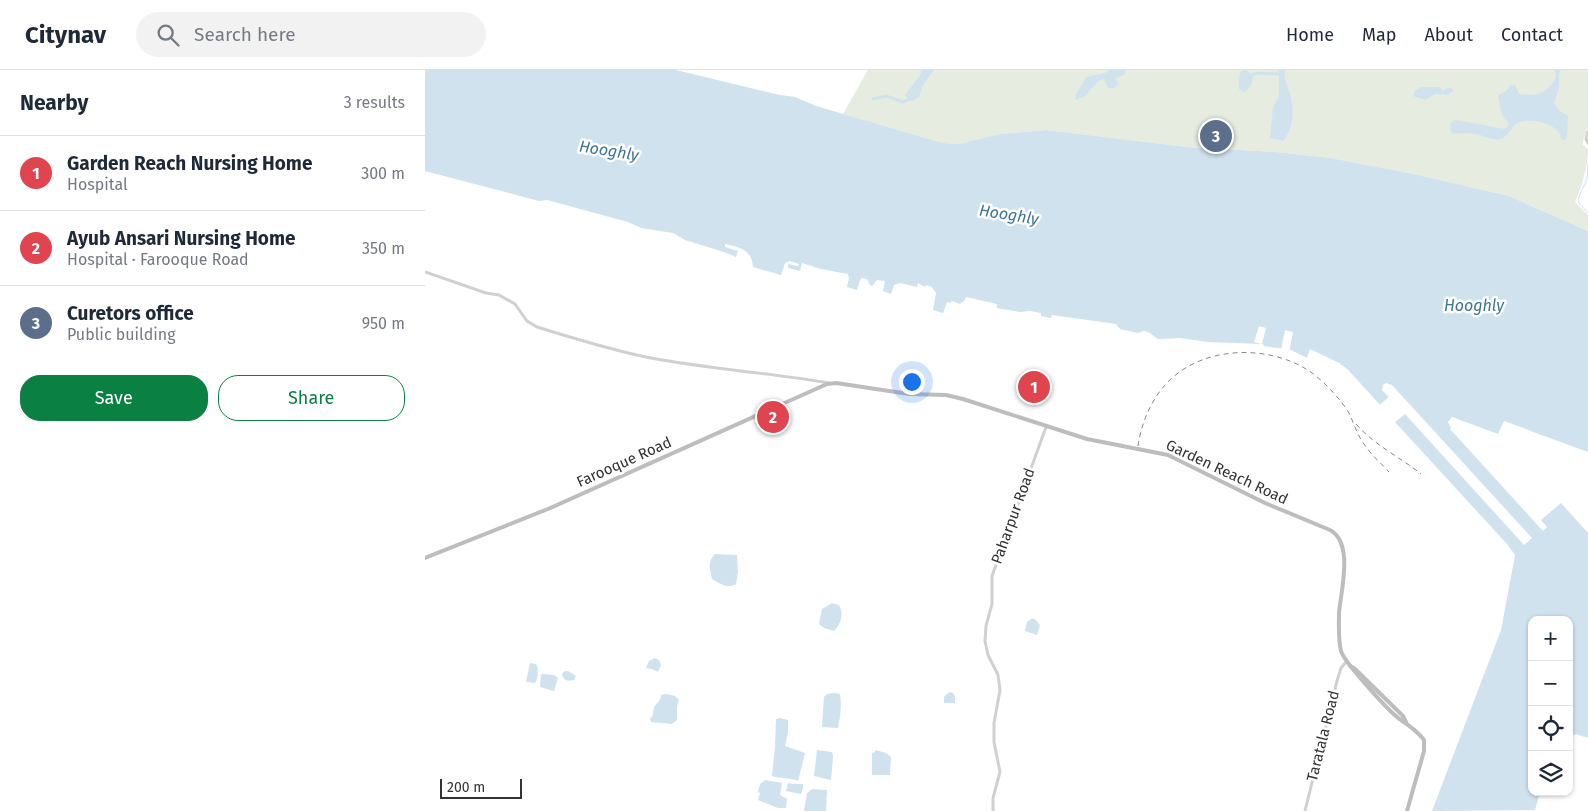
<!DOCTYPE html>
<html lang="en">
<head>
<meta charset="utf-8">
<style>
  :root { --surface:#fff; --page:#f2f2f3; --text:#1f2937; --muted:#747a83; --line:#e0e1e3; --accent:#0b8043 }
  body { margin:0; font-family:"Fira Sans",sans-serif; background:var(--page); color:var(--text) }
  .controls { position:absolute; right:15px; bottom:15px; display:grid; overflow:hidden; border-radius:10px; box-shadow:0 1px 4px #0004 }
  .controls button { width:45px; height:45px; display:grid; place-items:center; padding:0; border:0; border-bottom:1px solid var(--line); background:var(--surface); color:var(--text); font:25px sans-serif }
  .scale { position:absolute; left:15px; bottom:12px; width:82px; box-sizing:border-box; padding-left:5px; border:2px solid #333; border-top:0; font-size:14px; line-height:18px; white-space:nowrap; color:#333; -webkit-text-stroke:4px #fff; paint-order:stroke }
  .you { position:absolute; left:486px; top:311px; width:18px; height:18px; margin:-12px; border:4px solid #fff; border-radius:50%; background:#1a73e8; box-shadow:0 0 0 8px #1a73e833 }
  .badge { display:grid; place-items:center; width:32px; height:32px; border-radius:50%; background:var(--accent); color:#fff; font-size:16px; font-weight:700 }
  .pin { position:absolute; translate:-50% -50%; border:2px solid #fff; box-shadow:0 1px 5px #0006 }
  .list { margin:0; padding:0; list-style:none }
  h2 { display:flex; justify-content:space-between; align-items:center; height:65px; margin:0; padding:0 20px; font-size:21px }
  h2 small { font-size:16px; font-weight:400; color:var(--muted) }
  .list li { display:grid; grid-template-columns:32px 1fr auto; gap:15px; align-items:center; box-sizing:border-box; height:75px; padding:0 20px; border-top:1px solid var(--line) }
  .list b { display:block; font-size:19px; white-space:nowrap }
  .list p { margin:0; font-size:16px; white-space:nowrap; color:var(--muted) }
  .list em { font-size:16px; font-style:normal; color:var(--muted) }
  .actions { display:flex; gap:10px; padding:15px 20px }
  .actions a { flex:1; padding:11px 0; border:1px solid var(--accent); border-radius:20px; text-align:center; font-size:18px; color:var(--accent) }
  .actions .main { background:var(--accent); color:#fff }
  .icon { flex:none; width:28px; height:28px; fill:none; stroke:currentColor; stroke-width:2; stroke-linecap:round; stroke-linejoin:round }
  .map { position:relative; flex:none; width:1163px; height:741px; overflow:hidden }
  header { display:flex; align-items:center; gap:30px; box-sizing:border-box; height:70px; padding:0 25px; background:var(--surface); border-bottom:1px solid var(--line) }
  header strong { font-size:24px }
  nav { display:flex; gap:28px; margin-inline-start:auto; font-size:18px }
  .search { width:350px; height:45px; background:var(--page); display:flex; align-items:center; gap:12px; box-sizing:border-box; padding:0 18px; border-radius:28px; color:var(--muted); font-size:19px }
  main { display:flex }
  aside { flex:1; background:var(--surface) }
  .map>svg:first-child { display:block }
  .green { fill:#e6ecdf }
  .water { fill:#cfe2ee }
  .pier { fill:#fff }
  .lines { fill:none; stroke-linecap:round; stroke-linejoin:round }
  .stream { stroke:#cfe2ee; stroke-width:1 }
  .canal { stroke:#cfe2ee; stroke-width:3 }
  .tertiary { stroke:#d0d0d0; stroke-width:3 }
  .secondary { stroke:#bdbdbd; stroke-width:4 }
  .rail { stroke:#888; stroke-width:1; stroke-dasharray:5 4; stroke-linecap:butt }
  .labels { text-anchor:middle; stroke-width:5; stroke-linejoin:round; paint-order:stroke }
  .street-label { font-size:15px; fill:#333; stroke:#fff }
  .water-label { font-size:16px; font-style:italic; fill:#3f7597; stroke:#fff }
</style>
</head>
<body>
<header>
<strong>Citynav</strong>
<div class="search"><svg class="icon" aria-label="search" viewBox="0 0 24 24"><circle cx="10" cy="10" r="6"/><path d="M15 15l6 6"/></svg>Search here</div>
<nav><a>Home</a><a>Map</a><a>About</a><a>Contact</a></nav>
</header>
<main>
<aside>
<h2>Nearby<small>3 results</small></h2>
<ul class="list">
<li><span class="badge" style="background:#e0444e">1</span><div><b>Garden Reach Nursing Home</b><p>Hospital</p></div><em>300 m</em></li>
<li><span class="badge" style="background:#e0444e">2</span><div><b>Ayub Ansari Nursing Home</b><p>Hospital · Farooque Road</p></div><em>350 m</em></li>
<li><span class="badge" style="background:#5c6f8a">3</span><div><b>Curetors office</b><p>Public building</p></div><em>950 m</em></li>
</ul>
<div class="actions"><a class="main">Save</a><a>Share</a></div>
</aside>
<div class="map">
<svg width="1163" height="741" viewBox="0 0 1163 741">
  <rect width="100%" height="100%" fill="#fff"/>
  <!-- green -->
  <path class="green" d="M443 0H1163V58L1158 71V75L1163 79C1163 98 1157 115 1150 132L1163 145V161L1084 126 989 104 906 88 851 82 762 77 622 60 574 64 534 74 518 73 418 44Z"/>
  <!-- water -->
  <g class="water">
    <path d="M0 0H251L355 25 370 27 391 36 518 73 534 74 574 64 622 60 762 77 851 82 906 88 989 104 1084 126 1163 161V382L1079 351 1073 364 1027 347 1023 352 1026 358 1025 359 1118 461 1122 457 1116 450 1136 433 1163 463V668L1151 664 1144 667V550H1107V722H1115L1110 740 1007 741 1076 560 1090 485 1082 474 970 352 980 344 1099 475 1107 468 967 315 961 313 958 315 957 320 964 327 955 335 923 300 914 293 885 280 882 288 866 280 839 276 838 274 783 272 755 268 733 269 723 262 718 261 713 263 695 259 691 254 627 245 626 248 616 246V243L605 241 595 242 572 238V234L541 227 540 230 535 234 527 231 525 233 522 232 518 243 508 240 511 223 507 217 501 215 500 217 493 213 492 217 475 213 469 215 466 224 458 221 460 211 452 210 447 216 445 215 442 209 437 208 435 210 432 220 422 217 424 208 423 204 396 199 377 193 375 201 363 198V194L373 196 374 194 365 191 360 193 356 205 328 197C327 180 315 177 300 174V177L313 181 311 187 299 182 260 170 248 163 216 158 203 152 122 130 114 131 0 101Z"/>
    <path d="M496 0H509L498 15 494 27 488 31 483 30 480 25 496 4Z"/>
    <path d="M685 0H700V4L690 9 694 14 688 18H683L679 9C672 10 665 20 661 26L650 30 651 25 661 7 680 3Z"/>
    <path d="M819 0C832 5 830 14 819 22L814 19V10L815 3Z"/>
    <path d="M854 0H860C858 9 864 19 866 28 869 42 868 60 858 71L845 68 848 38 854 25Z"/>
    <path d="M1129 0H1136L1134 3V18L1129 33 1135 41 1143 46 1142 66 1140 70H1137C1136 68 1136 65 1134 63 1128 52 1101 47 1091 54 1085 58 1082 69 1074 69 1068 70 1061 67 1055 65 1046 63 1037 63 1028 64L1026 62 1025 54 1030 50 1080 59 1084 55 1083 52C1075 46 1075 35 1073 25L1080 22 1086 15H1090L1094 24C1108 26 1121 25 1129 11 1131 6 1132 5 1129 0Z"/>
    <path d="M997 17H1015L1018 21 1022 18H1027L1028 21 1022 25 1010 24 1000 30 988 26 990 20Z"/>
    <path d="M290 484 312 485 313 502 311 514C303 519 295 514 287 509 285 499 282 492 290 484Z"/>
    <path d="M407 533 414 535C419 544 416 554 409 561L399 558 394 554 397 539Z"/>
    <path d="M606 549H610L615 555 612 565 600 561 602 552Z"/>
    <path d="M230 588 234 590 236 595 233 602 227 599 221 598 224 591Z"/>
    <path d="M105 593 111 594C114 599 113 609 110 613L101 612Z"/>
    <path d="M140 601H143L151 606 149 610C142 612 138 610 137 604Z"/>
    <path d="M116 604 129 605 133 608 129 621 115 617Z"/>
    <path d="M527 622 530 626V633H519V627L523 623Z"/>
    <path d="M409 623 415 624C417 636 415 647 413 658L397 657 399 627 402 624Z"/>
    <path d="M241 624 250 626 254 630 252 636V650L247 654 226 652 225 649C229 645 228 643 229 638 231 632 235 634 236 625Z"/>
    <path d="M355 648 363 650V662L360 676 380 683 373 711C364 707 356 709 347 706L350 677 351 649Z"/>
    <path d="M392 680 407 682 408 687 406 710 389 706Z"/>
    <path d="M450 680 461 683 466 687 465 705H447V683L450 682Z"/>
    <path d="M340 710 357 713 355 725 362 729 361 738H353L333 730 335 723 333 722 335 714Z"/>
    <path d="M363 713 367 714H378V718L376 724 361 721Z"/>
    <path d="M387 719 402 720 401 741H379L382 723Z"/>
  </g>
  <!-- pier -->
  <g class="pier">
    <path d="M834 256 841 258 837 274 829 272Z"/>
    <path d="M860 260 868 262 864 282 856 280Z"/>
    <path d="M885 279 914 293 923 300 955 335 964 327 965 329 956 337 953 338 921 301 913 295 887 283 885 289 882 288Z"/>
  </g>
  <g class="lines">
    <!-- stream -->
    <path class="stream" d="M1163 93 1162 109 1153 129 1154 133 1163 143"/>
    <!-- canal -->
    <g class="canal">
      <path d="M827 5 833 3 853 4"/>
      <path d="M448 29 461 26 478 32 483 30"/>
    </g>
    <!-- tertiary -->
    <g class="tertiary">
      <path d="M1163 62 1161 69 1163 73"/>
      <path d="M0 202 61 223 74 225 90 234 102 251 112 257C148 268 189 281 226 288 285 299 345 303 404 313"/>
      <path d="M568 741V728L575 702 569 672V653L575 620 573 605 563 585 560 571 561 556 567 534V506L621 357"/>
      <path d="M880 741 912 611 916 598 921 592"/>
    </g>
    <!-- secondary -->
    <g class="secondary">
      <path d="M0 488 123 439 402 314 411 313 484 324 521 325 538 329 662 369 743 385 840 433 905 460C929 473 916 520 914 543 914 555 913 569 916 581 919 592 966 644 976 650 985 656 993 662 999 670V681L982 741"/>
      <path d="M925 596 929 598 978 646 981 652"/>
    </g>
    <!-- rail -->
    <g class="rail">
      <path d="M931 354C949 375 975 387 996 404"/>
      <path d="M713 376C716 354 726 330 741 314 777 274 850 273 891 306 903 316 916 330 924 343 929 353 932 365 939 374 946 385 956 393 964 402"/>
    </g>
  </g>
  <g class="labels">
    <!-- street labels -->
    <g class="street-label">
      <text transform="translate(199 392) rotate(-24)" y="5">Farooque Road</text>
      <text transform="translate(802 402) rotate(25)" y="5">Garden Reach Road</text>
      <text transform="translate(588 446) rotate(-70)" y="5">Paharpur Road</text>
      <text transform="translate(898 666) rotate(-76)" y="5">Taratala Road</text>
    </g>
    <!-- water labels -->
    <g class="water-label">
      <text transform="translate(184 80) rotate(9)" y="6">Hooghly</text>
      <text transform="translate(584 144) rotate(9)" y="6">Hooghly</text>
      <text x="1049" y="241">Hooghly</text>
    </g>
  </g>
</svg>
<div class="controls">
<button>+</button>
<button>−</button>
<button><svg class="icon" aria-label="locate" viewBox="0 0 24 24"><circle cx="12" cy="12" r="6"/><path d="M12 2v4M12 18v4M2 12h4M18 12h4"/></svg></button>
<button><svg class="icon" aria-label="layers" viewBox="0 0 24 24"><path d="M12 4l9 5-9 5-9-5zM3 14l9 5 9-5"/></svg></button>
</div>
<div class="scale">200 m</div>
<div class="you"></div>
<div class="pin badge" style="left:609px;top:317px;background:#e0444e">1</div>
<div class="pin badge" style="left:348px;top:347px;background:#e0444e">2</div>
<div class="pin badge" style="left:791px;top:66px;background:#5c6f8a">3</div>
</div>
</main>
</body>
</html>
